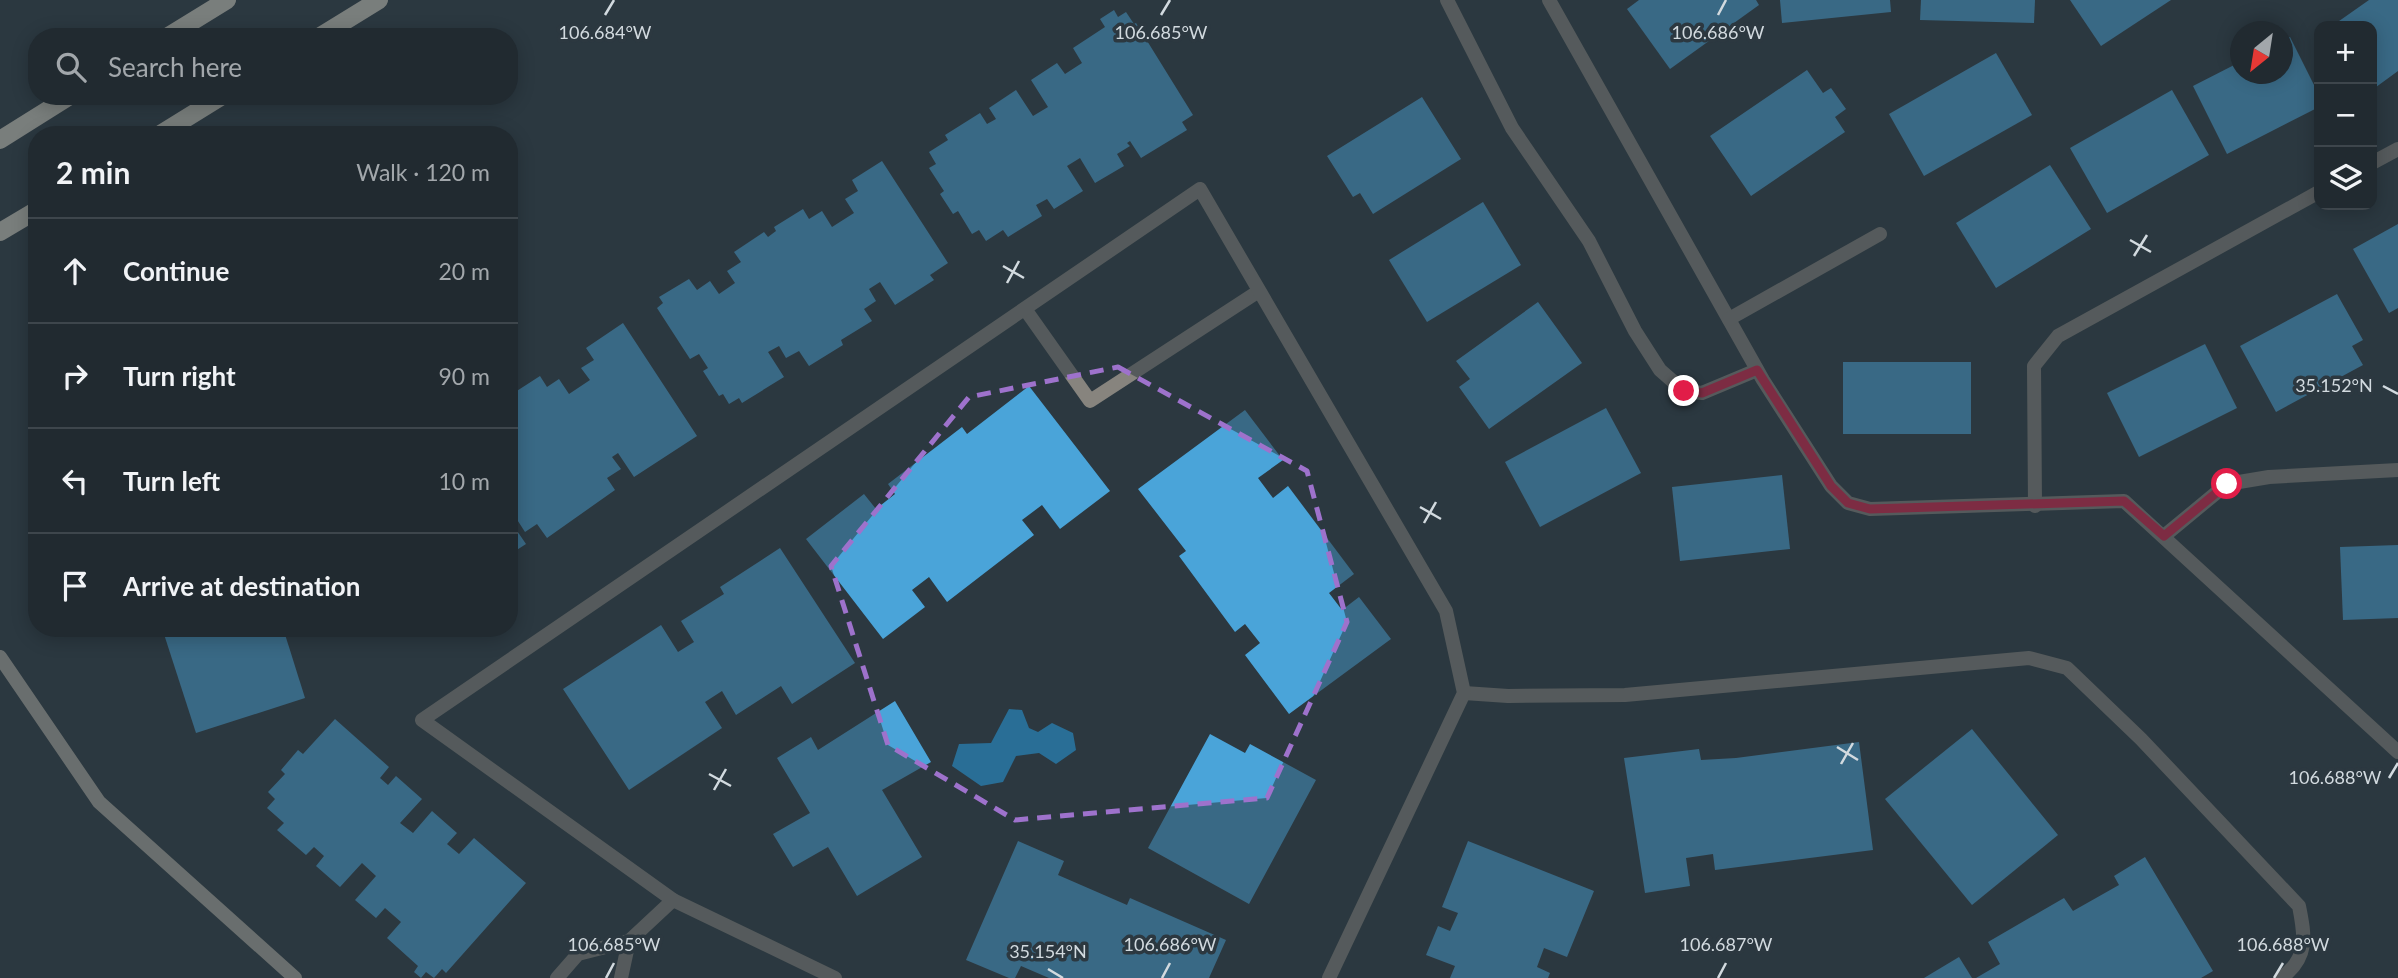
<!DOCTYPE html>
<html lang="en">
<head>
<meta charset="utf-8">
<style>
  :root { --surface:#212a30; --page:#293238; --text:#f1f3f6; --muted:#a2a7ab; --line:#3e464c }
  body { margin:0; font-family:Lato,sans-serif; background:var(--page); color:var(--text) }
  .controls { position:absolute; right:21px; top:21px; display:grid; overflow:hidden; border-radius:14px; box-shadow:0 4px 18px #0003 }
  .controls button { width:63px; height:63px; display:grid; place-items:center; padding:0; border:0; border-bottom:2px solid var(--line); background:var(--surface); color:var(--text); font:35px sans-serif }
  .compass { position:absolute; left:2230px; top:21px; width:63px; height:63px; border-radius:50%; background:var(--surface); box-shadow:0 4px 18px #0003; rotate:210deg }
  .stop { position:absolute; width:21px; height:21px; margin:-16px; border:5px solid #e11d48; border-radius:50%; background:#fff }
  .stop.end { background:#e11d48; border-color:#fff; box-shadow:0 2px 7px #0008 }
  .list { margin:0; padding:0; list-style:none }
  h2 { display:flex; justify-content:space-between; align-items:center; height:91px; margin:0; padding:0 28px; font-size:30px }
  h2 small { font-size:23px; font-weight:400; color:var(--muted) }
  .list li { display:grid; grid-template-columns:46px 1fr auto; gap:21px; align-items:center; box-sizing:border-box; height:105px; padding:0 28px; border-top:2px solid var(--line) }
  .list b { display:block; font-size:26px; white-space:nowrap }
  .list em { font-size:23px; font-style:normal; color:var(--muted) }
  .icon { flex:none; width:38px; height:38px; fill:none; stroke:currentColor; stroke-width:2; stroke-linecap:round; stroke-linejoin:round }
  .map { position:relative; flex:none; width:2398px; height:978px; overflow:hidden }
  .search { position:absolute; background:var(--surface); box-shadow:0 4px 18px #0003; left:28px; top:28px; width:490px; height:77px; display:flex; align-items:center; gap:18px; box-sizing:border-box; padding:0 24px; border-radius:28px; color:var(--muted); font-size:26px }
  .panel { position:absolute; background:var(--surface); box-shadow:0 4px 18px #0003; left:28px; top:126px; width:490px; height:511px; border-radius:28px }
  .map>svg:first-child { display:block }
  .water { fill:#296e96 }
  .building { fill:#4aa4d9 }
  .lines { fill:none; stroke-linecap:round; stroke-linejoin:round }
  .lane { stroke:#87847e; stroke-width:14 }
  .secondary { stroke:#b4b0a6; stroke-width:14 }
  .primary { stroke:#d7d2c5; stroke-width:18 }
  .route { stroke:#e11d48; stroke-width:9 }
  .marked { fill:none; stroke:#9e72cc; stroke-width:5; stroke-dasharray:14 9; stroke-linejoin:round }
  .ticks { fill:none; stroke:#d2dadf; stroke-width:2.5 }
  .ticks-label { font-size:18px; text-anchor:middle; fill:#d2dadf; stroke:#2c3840; stroke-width:7; stroke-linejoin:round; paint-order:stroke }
</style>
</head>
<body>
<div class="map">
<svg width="2398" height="978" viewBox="0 0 2398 978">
  <rect width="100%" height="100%" fill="#2c3840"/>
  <!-- water -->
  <path class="water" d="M1009 709 1022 710 1029 728 1038 732 1052 723 1073 733 1076 750 1056 764 1039 753 1016 756 1003 782 981 786 952 766 959 744 991 743Z"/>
  <!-- building -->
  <g class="building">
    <path d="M1639 0H1756L1759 5 1670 69 1627 9Z"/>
    <path d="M1780 0H1890L1891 12 1782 23Z"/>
    <path d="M1921 0H2035L2034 23 1920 20Z"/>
    <path d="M2070 0H2171L2101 46Z"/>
    <path d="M2369 0H2398V71L2372 90V26H2332Z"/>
    <path d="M1114 10 1118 17 1126 12 1134 24 1136 23 1193 115 1182 122 1187 130 1141 158 1130 141 1127 143 1130 146 1117 154 1124 166 1095 183 1080 158 1067 166 1083 191 1054 209 1047 199 1036 205 1042 216 1008 237 1003 230 986 241 979 230 972 234 958 211 953 214 940 194 944 191 929 168 936 164 929 152 948 140 945 135 980 113 987 124 996 119 989 108 1016 90 1033 116 1048 107 1031 80 1057 63 1065 74 1082 63 1073 48 1105 27 1100 19Z"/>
    <path d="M2290 37 2319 95V107L2227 154 2193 86 2240 62V74H2282V41Z"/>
    <path d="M1996 53 2032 115 1924 176 1889 114Z"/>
    <path d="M1807 70 1823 93 1831 88 1846 109 1835 117 1845 132 1751 196 1710 136Z"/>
    <path d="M2172 90 2209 155 2107 213 2070 148Z"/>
    <path d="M1422 97 1461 159 1373 214 1360 193 1353 197 1327 156Z"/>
    <path d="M882 161 948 263 930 275 934 280 895 305 880 282 869 289 876 301 864 309 872 321 841 340 843 345 809 366 799 351 786 358 779 346 768 352 784 377 742 403 739 398 729 404 723 394 719 396 703 371 708 368 699 354 690 359 657 308 663 303 659 297 689 279 697 290 710 281 719 294 735 283 727 271 741 262 734 252 764 232 768 237 776 231 774 227 803 209 809 219 822 211 832 227 854 213 845 199 858 191 852 180Z"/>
    <path d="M2050 165 2091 229 1996 288 1956 223Z"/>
    <path d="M1483 202 1521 265 1427 322 1389 260Z"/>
    <path d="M2398 224V308L2389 313 2353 249Z"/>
    <path d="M2337 294 2363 340 2352 346 2363 365 2276 412 2240 346Z"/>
    <path d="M1538 302 1582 363 1489 429 1459 387 1470 379 1456 361Z"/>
    <path d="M623 323 697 436 634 477 618 453 612 457 621 469 607 478 615 490 547 538 537 524 525 532 516 518 511 522 526 544 509 555V396L540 376 547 387 559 379 569 394 590 380 581 368 594 360 586 348Z"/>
    <path d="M2205 344 2237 408 2139 457 2107 393Z"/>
    <rect x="1843" y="362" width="128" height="72"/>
    <path d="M1029 386 1110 491 1060 529 1042 505 1022 520 1034 535 947 602 929 577 912 590 925 607 883 639 806 539 864 494 876 509 895 494 888 484 962 427 967 434Z"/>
    <path d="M1606 408 1641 473 1540 527 1505 462Z"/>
    <path d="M1245 410 1283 460 1258 478 1273 498 1288 486 1354 574 1329 593 1342 610 1359 597 1391 639 1289 714 1245 655 1260 643 1245 624 1235 632 1179 556 1186 551 1138 489Z"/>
    <path d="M1782 475 1790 549 1680 561 1672 487Z"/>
    <path d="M2398 545V618L2343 620 2340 547Z"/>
    <path d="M780 548 855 663 792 704 781 686 736 715 722 691 705 702 722 728 629 790 563 689 661 625 678 652 694 642 681 621 724 594 720 587Z"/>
    <path d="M162 628H283L305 698 196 733Z"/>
    <path d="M895 701 931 762 882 790 922 857 857 896 828 847 793 867 773 834 810 813 777 758 811 737 818 750Z"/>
    <path d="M335 719 389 767 380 778 388 785 396 776 422 799 400 823 413 833 432 811 457 833 447 844 459 854 474 838 526 883 446 973 442 969 434 978 426 972 421 978 414 972 418 966 387 938 401 922 385 908 376 918 355 900 376 876 362 863 340 887 316 866 324 856 314 847 306 855 277 830 284 823 267 808 275 799 268 792 285 774 281 770 298 750 303 754Z"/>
    <path d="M1972 729 2058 835 1972 905 1885 799Z"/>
    <path d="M1210 734 1245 753 1250 744 1316 780 1249 904 1148 848Z"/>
    <path d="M1859 742 1873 850 1715 870 1713 854 1686 858 1690 886 1645 893 1624 758 1699 749 1701 760 1736 758Z"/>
    <path d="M1018 841 1064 861 1058 875 1127 905 1130 898 1226 940 1209 978H1049L1021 966 1015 978H1009L966 960Z"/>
    <path d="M1468 841 1594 891 1567 957 1544 948 1537 967 1550 973 1548 978H1450L1455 966 1426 955 1438 926 1450 931 1458 913 1442 907Z"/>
    <path d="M2145 857 2213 971 2201 978H1976L2000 964 1988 942 2064 898 2073 911 2119 885 2114 876Z"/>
    <path d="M1959 957 1972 978H1924Z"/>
  </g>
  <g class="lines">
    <!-- lane -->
    <g class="lane">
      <path d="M1447 0 1512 128 1589 241 1635 331 1660 370 1684 391 1702 393 1757 370"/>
      <path d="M1549 0 1763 380 1831 486 1848 503 1870 509 2124 501 2398 752"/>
      <path d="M2372 163 2398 149"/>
      <path d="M1025 309 1090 401 1259 291"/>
      <path d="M1729 319 1880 234"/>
      <path d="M2035 506 2034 366 2058 336 2319 192"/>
      <path d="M2164 536 2227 484 2269 477 2398 470"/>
      <path d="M1464 693 1508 696 1625 695 2029 658 2067 668 2141 739 2299 906C2305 936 2309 958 2281 978"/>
      <path d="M673 900 835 978"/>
      <path d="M557 978 578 954 629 941 673 900 422 720 1200 189 1446 611 1464 693 1329 978"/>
      <path d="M621 978 629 941"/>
    </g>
    <!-- secondary -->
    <path class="secondary" d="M0 657 99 802 295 978"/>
    <!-- primary -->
    <g class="primary">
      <path d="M167 37 227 0"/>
      <path d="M319 37 379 0"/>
      <path d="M159 135 222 96"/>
      <path d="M0 140 70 96"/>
      <path d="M0 232 37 210"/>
    </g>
  </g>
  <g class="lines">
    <!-- route -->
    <path class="route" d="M1684 391 1702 393 1757 370 1831 486 1848 503 1870 509 2124 501 2164 536 2227 484"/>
  </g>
  <!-- marked area -->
  <path d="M0 0H2398V978H0ZM1118 367 1307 471 1347 622 1267 798 1015 820 888 745 831 566 969 397Z" fill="#2c3840" fill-opacity=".55" fill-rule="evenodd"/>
  <path class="marked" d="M1118 367 1307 471 1347 622 1267 798 1015 820 888 745 831 566 969 397Z"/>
  <!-- ticks -->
  <path class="ticks" d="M605 15 614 0M1161 15 1170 0M1718 15 1726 0M2130 240 2151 252M2134 256 2147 235M1003 266 1024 278M1007 283 1019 261M2383 386 2398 394M1420 507 1441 519M1424 523 1436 502M1837 747 1858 760M1841 764 1853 743M709 774 731 786M2389 778 2398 763M714 790 726 769M1048 969 1063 978M606 978 614 963M1162 978 1170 963M1718 978 1726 963M2274 978 2283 963"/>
  <g class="ticks-label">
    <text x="605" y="39">106.684°W</text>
    <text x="1718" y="39">106.686°W</text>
    <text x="1161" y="39">106.685°W</text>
    <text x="2334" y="392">35.152°N</text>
    <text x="2335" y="784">106.688°W</text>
    <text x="614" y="951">106.685°W</text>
    <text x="1170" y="951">106.686°W</text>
    <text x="1726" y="951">106.687°W</text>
    <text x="2283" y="951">106.688°W</text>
    <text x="1048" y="958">35.154°N</text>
  </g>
</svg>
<div class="controls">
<button>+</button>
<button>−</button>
<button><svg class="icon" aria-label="layers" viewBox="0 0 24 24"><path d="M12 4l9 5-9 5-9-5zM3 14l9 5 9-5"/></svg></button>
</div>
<svg class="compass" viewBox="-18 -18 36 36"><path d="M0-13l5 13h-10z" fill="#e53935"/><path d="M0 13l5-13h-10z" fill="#a2a7ab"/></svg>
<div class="stop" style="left:2227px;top:484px"></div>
<div class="stop end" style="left:1684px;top:391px"></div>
<div class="search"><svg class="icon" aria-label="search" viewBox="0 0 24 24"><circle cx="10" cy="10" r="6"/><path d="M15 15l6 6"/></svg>Search here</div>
<section class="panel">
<h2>2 min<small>Walk · 120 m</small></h2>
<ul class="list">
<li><svg class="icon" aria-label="ahead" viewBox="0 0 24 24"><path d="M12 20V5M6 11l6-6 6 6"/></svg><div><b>Continue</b></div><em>20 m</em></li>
<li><svg class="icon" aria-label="right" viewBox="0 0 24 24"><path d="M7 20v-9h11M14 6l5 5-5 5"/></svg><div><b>Turn right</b></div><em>90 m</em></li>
<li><svg class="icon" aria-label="left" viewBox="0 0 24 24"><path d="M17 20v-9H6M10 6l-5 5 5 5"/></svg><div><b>Turn left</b></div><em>10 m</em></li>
<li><svg class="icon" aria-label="arrive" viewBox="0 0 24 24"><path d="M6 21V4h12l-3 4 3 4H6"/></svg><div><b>Arrive at destination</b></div></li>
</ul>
</section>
</div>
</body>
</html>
